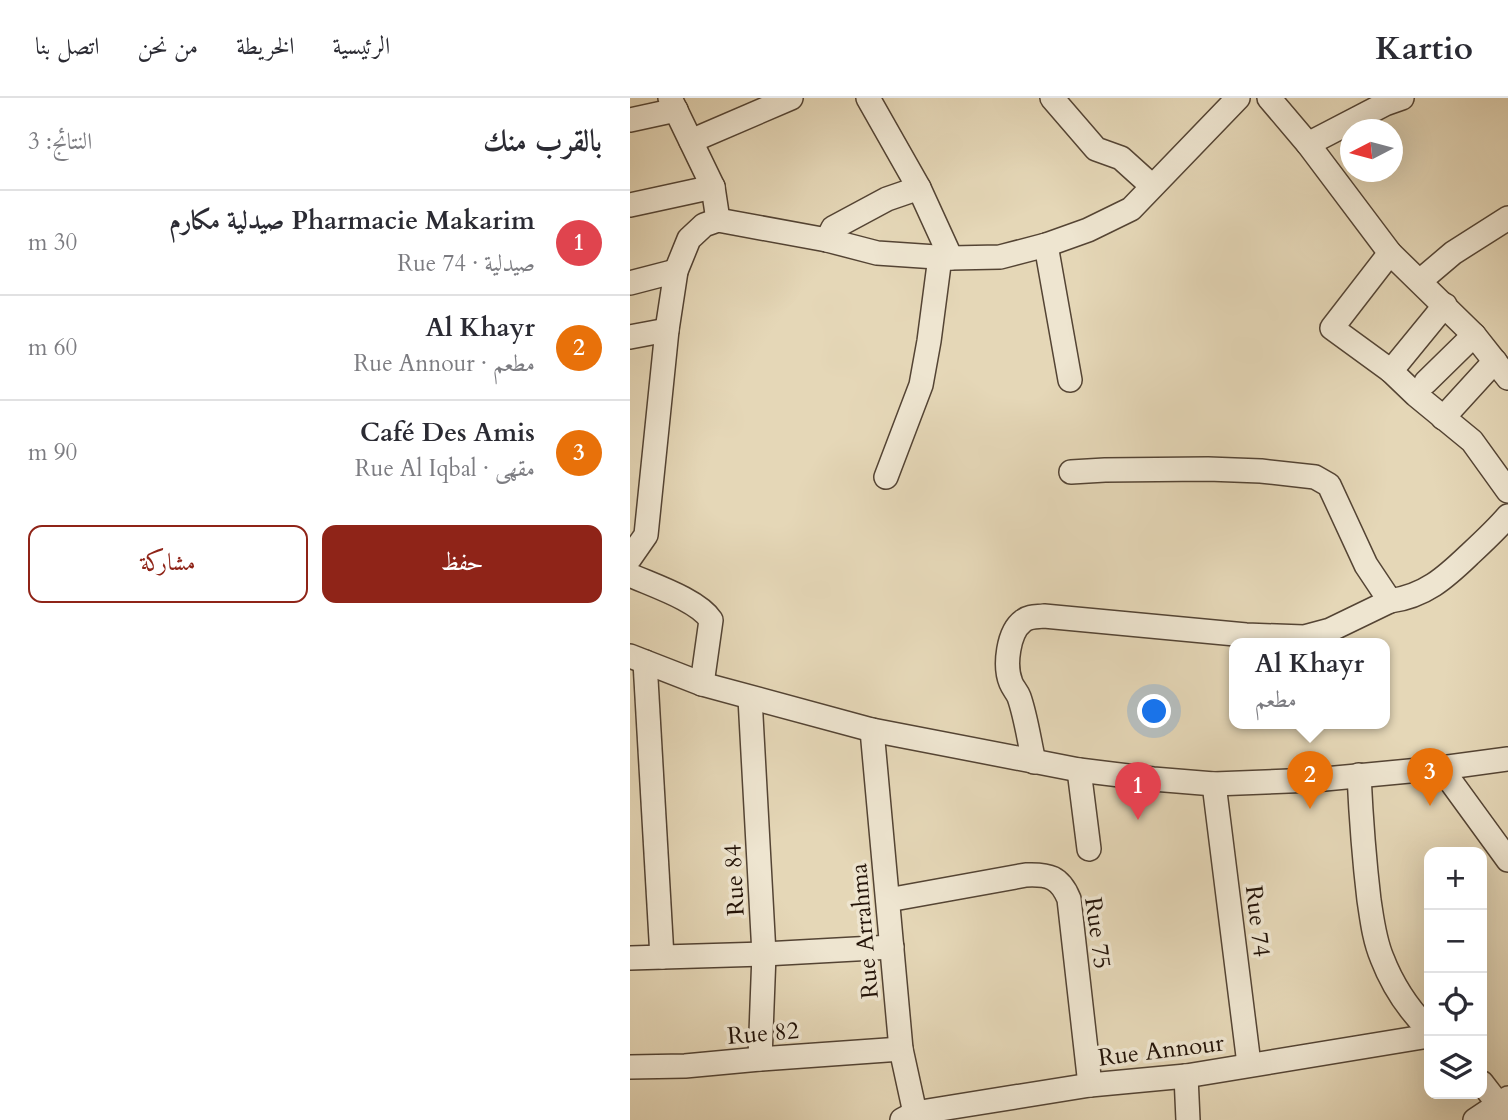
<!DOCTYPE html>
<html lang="ar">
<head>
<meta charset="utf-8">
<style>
  :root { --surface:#fff; --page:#f7f7f7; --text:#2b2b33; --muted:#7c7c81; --line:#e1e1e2; --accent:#8f2418 }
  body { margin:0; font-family:Cardo,Amiri,serif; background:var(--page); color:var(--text); direction:rtl }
  .controls { position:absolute; right:21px; bottom:21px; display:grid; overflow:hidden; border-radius:14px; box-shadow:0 7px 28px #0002 }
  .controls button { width:63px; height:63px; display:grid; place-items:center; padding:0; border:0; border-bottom:2px solid var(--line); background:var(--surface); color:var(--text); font:35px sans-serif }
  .compass { position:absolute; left:710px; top:21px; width:63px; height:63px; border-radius:50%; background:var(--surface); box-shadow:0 7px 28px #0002; rotate:264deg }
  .you { position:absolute; left:525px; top:614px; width:24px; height:24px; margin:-18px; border:5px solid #fff; border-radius:50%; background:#1a73e8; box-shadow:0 0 0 10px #1a73e833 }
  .badge { display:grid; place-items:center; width:46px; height:46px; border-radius:50%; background:var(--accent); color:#fff; font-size:23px; font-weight:700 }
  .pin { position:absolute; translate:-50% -58px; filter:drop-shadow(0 2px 4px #0008) }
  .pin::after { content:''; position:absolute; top:37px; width:24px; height:21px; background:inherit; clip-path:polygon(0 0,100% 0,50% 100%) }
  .popup { position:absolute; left:599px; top:540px; width:161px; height:91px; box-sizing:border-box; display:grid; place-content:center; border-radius:14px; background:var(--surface); filter:drop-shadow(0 2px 5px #0005); font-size:23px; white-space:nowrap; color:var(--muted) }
  .popup b { font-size:26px; color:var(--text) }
  .popup::after { content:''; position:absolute; left:50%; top:100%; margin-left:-14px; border:14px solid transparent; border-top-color:var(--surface) }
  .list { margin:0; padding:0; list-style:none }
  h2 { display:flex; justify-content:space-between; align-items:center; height:91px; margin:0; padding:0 28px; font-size:30px }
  h2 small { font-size:23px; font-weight:400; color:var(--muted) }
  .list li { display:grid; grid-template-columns:46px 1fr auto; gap:21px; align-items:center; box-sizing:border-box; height:105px; padding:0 28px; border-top:2px solid var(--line) }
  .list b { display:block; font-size:26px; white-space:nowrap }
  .list p { margin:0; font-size:23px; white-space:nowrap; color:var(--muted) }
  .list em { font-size:23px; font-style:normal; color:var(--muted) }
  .actions { display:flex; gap:14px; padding:21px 28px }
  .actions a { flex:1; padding:16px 0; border:2px solid var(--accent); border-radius:14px; text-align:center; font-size:24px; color:var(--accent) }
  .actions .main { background:var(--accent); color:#fff }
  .icon { flex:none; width:38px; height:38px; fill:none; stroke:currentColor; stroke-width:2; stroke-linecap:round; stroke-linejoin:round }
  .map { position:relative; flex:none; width:878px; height:1022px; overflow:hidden; direction:ltr }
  header { display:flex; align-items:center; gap:42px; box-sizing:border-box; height:98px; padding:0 35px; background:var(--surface); border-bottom:2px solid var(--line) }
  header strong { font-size:33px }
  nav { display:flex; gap:38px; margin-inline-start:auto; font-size:24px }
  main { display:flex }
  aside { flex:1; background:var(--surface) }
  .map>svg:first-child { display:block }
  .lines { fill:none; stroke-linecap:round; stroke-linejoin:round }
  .minor-casing { stroke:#544434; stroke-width:26 }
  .minor { stroke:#eee5d0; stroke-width:23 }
  .labels { text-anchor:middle; stroke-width:7; stroke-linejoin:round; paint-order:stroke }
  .street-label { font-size:24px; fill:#231308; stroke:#eee5d0 }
</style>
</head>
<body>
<header>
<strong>Kartio</strong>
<nav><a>الرئيسية</a><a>الخريطة</a><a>من نحن</a><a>اتصل بنا</a></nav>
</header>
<main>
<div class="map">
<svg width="878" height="1022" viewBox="0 0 878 1022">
  <rect width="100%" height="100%" fill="#e5d7b7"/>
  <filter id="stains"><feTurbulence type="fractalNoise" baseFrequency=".00286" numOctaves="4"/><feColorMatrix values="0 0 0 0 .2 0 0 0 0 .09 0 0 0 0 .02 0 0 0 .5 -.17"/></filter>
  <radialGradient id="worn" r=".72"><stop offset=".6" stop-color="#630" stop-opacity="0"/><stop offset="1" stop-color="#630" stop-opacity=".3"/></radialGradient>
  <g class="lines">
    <!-- minor casing -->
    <g class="minor-casing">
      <g id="minor">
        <path d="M40 0 83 89 88 122"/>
        <path d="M238 0 289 90 321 160"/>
        <path d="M422 0 466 51 491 60 522 88"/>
        <path d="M639 0 678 46 760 155 844 237 878 280"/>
        <path d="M0 22 46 12"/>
        <path d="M61 43 161 0"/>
        <path d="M678 46 755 6 772 0"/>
        <path d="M0 107 83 89"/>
        <path d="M197 142 203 130 257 101 289 90"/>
        <path d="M416 147 440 282"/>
        <path d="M760 155 702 230 761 273 786 297 842 343 878 393"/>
        <path d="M790 183 823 155 878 120"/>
        <path d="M0 185 46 173"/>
        <path d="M0 239 37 232"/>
        <path d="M761 273 815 207"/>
        <path d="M796 284 844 237"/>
        <path d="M813 320 865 263"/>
        <path d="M441 374 475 372 578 371 631 373 685 379 699 387 736 467 760 503C795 498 815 480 839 457 853 444 866 432 878 418"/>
        <path d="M256 379 291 287 299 243 310 159"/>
        <path d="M0 460 16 437 37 232 46 173 59 141 74 127 88 122 197 142 247 155 321 160 370 159 416 147 458 132 501 111 608 0"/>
        <path d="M0 477C22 487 68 502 81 522L72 586"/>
        <path d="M0 558 72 586 242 632 449 672 523 681 584 686 684 682 811 670 878 661"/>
        <path d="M15 564 32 859"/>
        <path d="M120 600 134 856 130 961"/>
        <path d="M242 632 271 951 285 1015 295 1022"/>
        <path d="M404 664C399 642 396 619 389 599 387 594 383 590 381 585 374 568 378 534 393 523 399 518 407 519 414 518L616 537 674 539 700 532 760 503"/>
        <path d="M811 670 878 762"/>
        <path d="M449 672 459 751"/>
        <path d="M729 677C731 719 734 760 739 802 742 821 744 841 752 860 762 886 779 912 799 932"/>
        <path d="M584 686 619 966"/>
        <path d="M258 802 396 777C419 776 430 779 439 801L460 987"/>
        <path d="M0 860 134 856 262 849"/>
        <path d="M0 969 55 968 130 961 271 951"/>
        <path d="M556 978 558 1022"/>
        <path d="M852 985 869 1007 878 1021"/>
        <path d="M272 1022 285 1015 460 987 556 978 799 938"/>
        <path d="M845 1022 878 1000"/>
      </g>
    </g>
    <!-- minor -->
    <use href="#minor" class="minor"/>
  </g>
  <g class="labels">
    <!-- street labels -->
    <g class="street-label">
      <text transform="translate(104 782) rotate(-93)" y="8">Rue 84</text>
      <text transform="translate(628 823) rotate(83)" y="8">Rue 74</text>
      <text transform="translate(234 833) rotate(-95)" y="8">Rue Arrahma</text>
      <text transform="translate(468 835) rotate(82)" y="8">Rue 75</text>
      <text transform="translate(133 935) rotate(-5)" y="8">Rue 82</text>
      <text transform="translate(531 952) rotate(-7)" y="8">Rue Annour</text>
    </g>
  </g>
  <rect width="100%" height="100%" filter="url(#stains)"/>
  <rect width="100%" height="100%" fill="url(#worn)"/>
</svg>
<div class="controls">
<button>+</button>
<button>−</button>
<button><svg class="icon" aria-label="locate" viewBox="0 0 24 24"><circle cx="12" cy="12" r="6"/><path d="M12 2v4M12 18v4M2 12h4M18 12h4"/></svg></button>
<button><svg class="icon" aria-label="layers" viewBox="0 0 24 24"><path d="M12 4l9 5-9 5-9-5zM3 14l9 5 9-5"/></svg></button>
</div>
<svg class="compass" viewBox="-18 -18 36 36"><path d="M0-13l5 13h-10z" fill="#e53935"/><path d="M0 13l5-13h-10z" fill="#7c7c81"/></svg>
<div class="you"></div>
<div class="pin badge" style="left:508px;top:722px;background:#e0444e">1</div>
<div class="pin badge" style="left:680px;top:711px;background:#e8710a">2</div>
<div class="popup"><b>Al Khayr</b>مطعم</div>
<div class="pin badge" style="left:800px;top:708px;background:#e8710a">3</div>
</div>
<aside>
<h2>بالقرب منك<small>النتائج: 3</small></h2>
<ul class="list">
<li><span class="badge" style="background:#e0444e">1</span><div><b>Pharmacie Makarim صيدلية مكارم</b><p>صيدلية · Rue 74</p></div><em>30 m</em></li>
<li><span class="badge" style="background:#e8710a">2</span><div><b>Al Khayr</b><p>مطعم · Rue Annour</p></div><em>60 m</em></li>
<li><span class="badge" style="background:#e8710a">3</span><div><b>Café Des Amis</b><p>مقهى · Rue Al Iqbal</p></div><em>90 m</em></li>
</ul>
<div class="actions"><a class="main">حفظ</a><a>مشاركة</a></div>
</aside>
</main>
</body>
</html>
